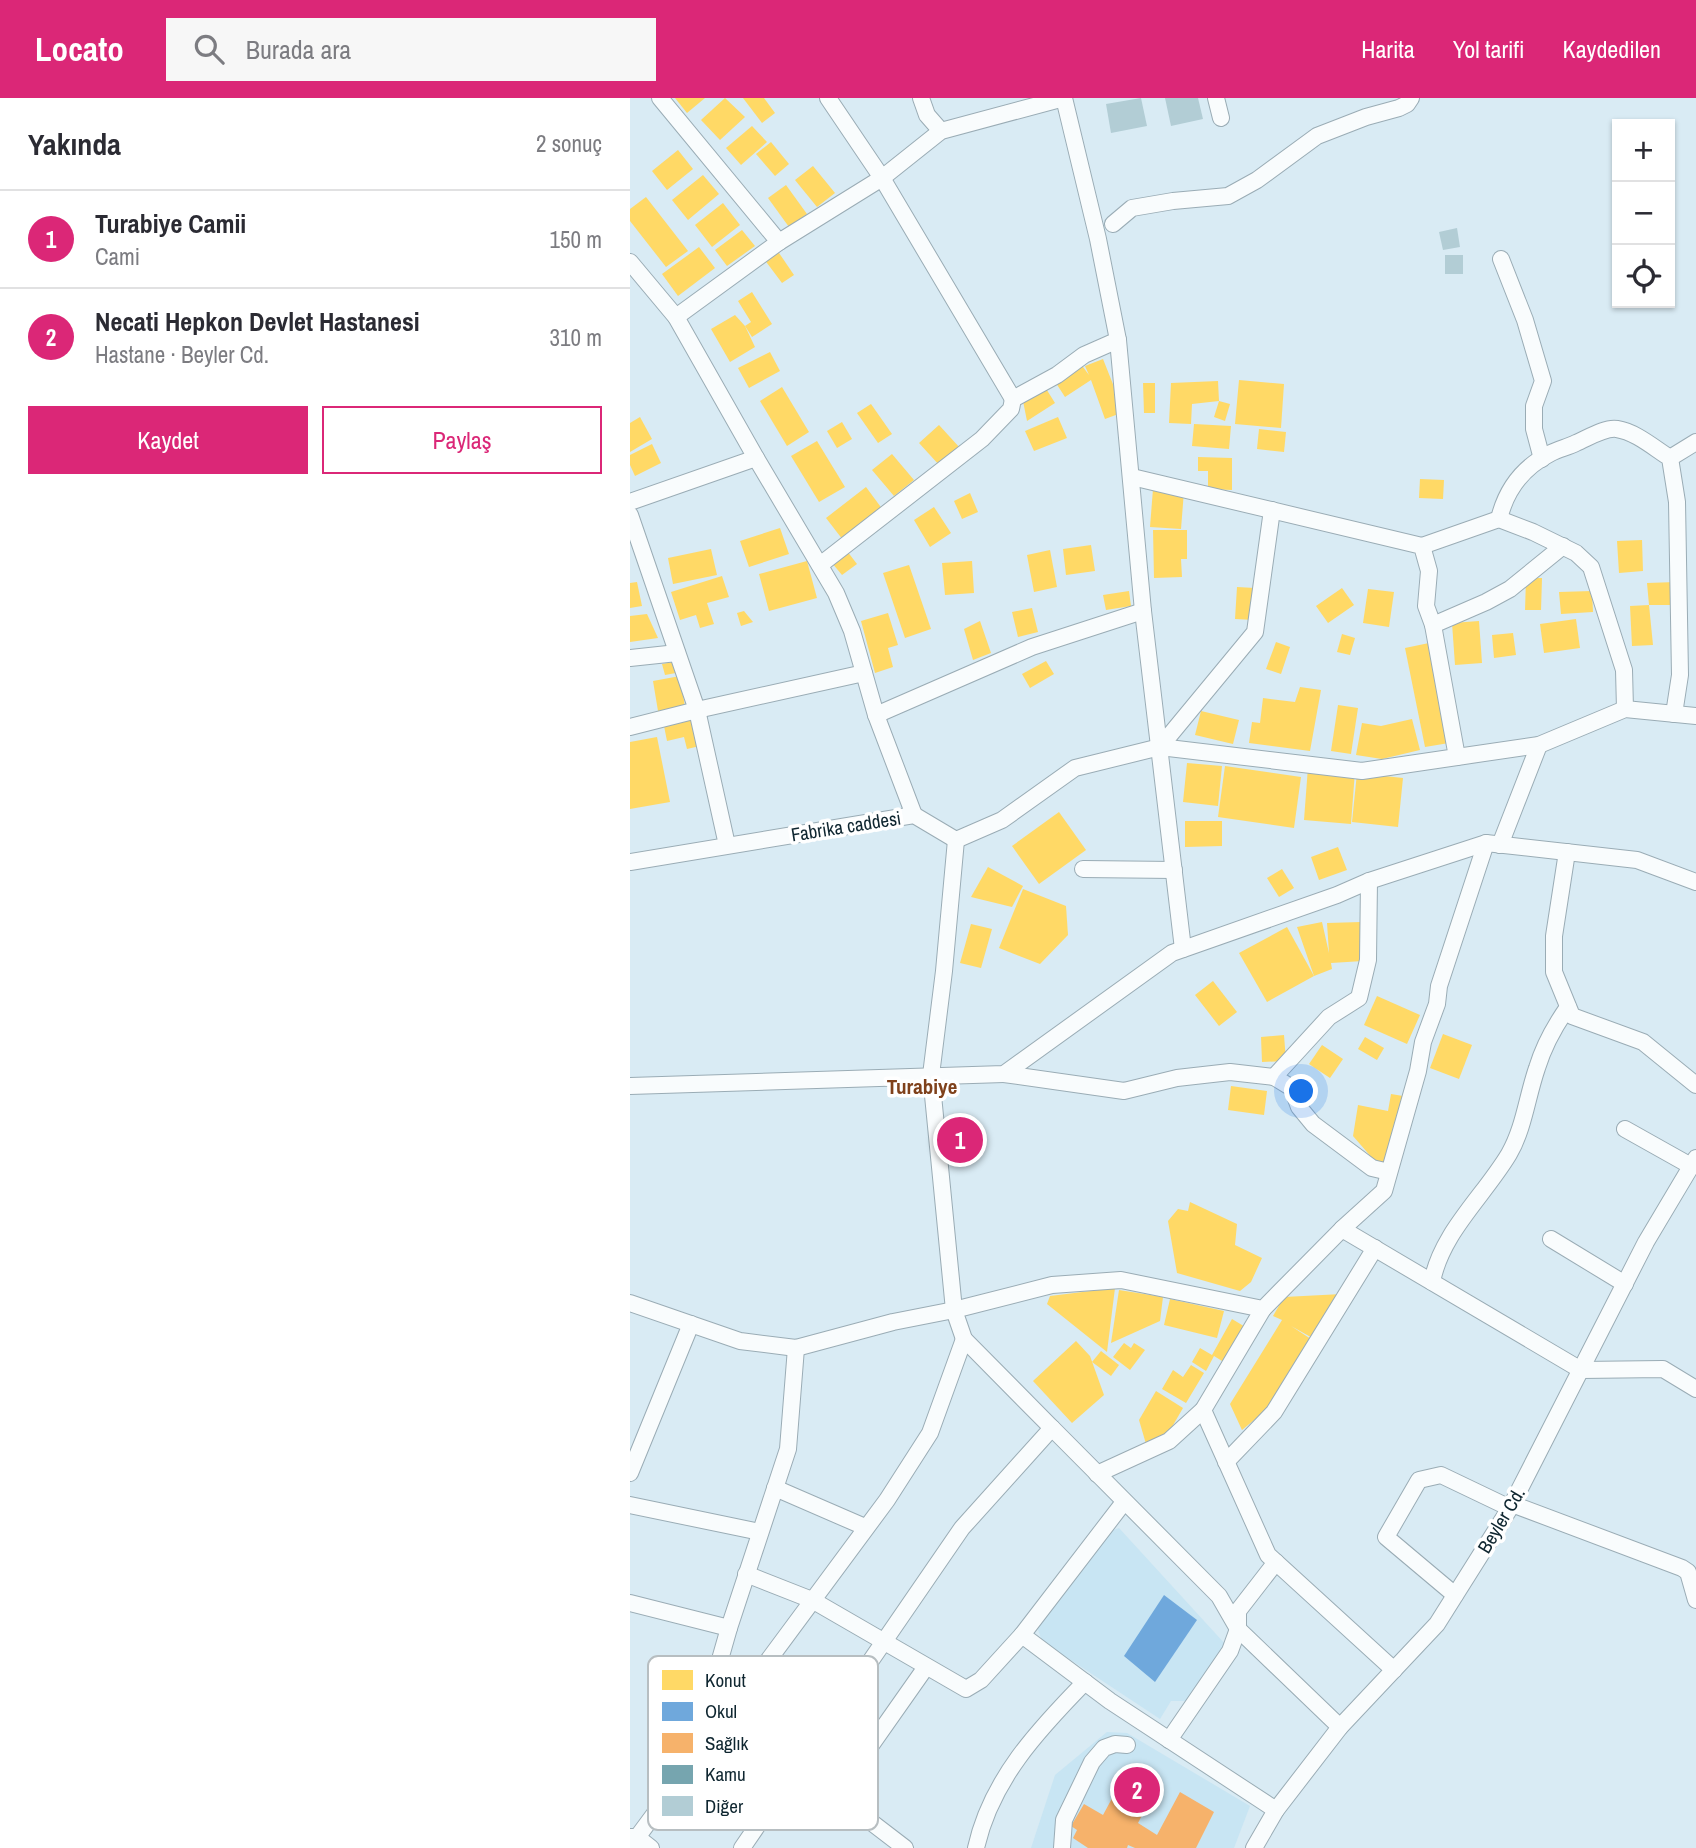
<!DOCTYPE html>
<html lang="tr">
<head>
<meta charset="utf-8">
<style>
  :root { --surface:#fff; --page:#f7f7f7; --text:#2b2b33; --muted:#7c7c81; --line:#e1e1e2; --accent:#db2777 }
  body { margin:0; font-family:"Archivo Narrow",sans-serif; background:var(--page); color:var(--text) }
  .controls { position:absolute; right:21px; top:21px; display:grid; overflow:hidden; border-radius:0px; box-shadow:0 2px 5px #0004 }
  .controls button { width:63px; height:63px; display:grid; place-items:center; padding:0; border:0; border-bottom:2px solid var(--line); background:var(--surface); color:var(--text); font:35px sans-serif }
  .you { position:absolute; left:672px; top:994px; width:24px; height:24px; margin:-18px; border:5px solid #fff; border-radius:50%; background:#1a73e8; box-shadow:0 0 0 10px #1a73e833 }
  .badge { display:grid; place-items:center; width:46px; height:46px; border-radius:50%; background:var(--accent); color:#fff; font-size:23px; font-weight:700 }
  .pin { position:absolute; translate:-50% -50%; border:4px solid #fff; box-shadow:0 2px 7px #0006 }
  .list { margin:0; padding:0; list-style:none }
  h2 { display:flex; justify-content:space-between; align-items:center; height:91px; margin:0; padding:0 28px; font-size:30px }
  h2 small { font-size:23px; font-weight:400; color:var(--muted) }
  .list li { display:grid; grid-template-columns:46px 1fr auto; gap:21px; align-items:center; box-sizing:border-box; height:98px; padding:0 28px; border-top:2px solid var(--line) }
  .list b { display:block; font-size:26px; white-space:nowrap }
  .list p { margin:0; font-size:23px; white-space:nowrap; color:var(--muted) }
  .list em { font-size:23px; font-style:normal; color:var(--muted) }
  .actions { display:flex; gap:14px; padding:21px 28px }
  .actions a { flex:1; padding:16px 0; border:2px solid var(--accent); border-radius:0px; text-align:center; font-size:24px; color:var(--accent) }
  .actions .main { background:var(--accent); color:#fff }
  .icon { flex:none; width:38px; height:38px; fill:none; stroke:currentColor; stroke-width:2; stroke-linecap:round; stroke-linejoin:round }
  .map { position:relative; flex:none; width:1066px; height:1750px; overflow:hidden }
  header { display:flex; align-items:center; gap:42px; box-sizing:border-box; height:98px; padding:0 35px; background:var(--accent); color:#fff }
  header strong { font-size:33px }
  nav { display:flex; gap:38px; margin-inline-start:auto; font-size:24px }
  .search { width:490px; height:63px; background:var(--page); display:flex; align-items:center; gap:18px; box-sizing:border-box; padding:0 24px; border-radius:0px; color:var(--muted); font-size:26px }
  main { display:flex }
  aside { flex:1; background:var(--surface) }
  .map>svg:first-child { display:block }
  .built { fill:#c8e5f3 }
  .homes { fill:#ffd966 }
  .schools { fill:#6fa8dc }
  .health { fill:#f6b26b }
  .public { fill:#76a5af }
  .building { fill:#b2cdd5 }
  .lines { fill:none; stroke-linecap:round; stroke-linejoin:round }
  .minor-casing { stroke:#9aacb5; stroke-width:18 }
  .minor { stroke:#f9fcfd; stroke-width:16 }
  .labels { text-anchor:middle; stroke-width:7; stroke-linejoin:round; paint-order:stroke }
  .street-label { font-size:19px; fill:#0f2630; stroke:#fff }
  .neighbourhood-label { font-size:21px; font-weight:bold; fill:#7f411b; stroke:#fff }
  .key { fill:#fff; stroke:#b7bec1; stroke-width:2 }
  .key-label { font-size:19px; fill:#0f2630 }
</style>
</head>
<body>
<header>
<strong>Locato</strong>
<div class="search"><svg class="icon" aria-label="search" viewBox="0 0 24 24"><circle cx="10" cy="10" r="6"/><path d="M15 15l6 6"/></svg>Burada ara</div>
<nav><a>Harita</a><a>Yol tarifi</a><a>Kaydedilen</a></nav>
</header>
<main>
<aside>
<h2>Yakında<small>2 sonuç</small></h2>
<ul class="list">
<li><span class="badge">1</span><div><b>Turabiye Camii</b><p>Cami</p></div><em>150 m</em></li>
<li><span class="badge">2</span><div><b>Necati Hepkon Devlet Hastanesi</b><p>Hastane · Beyler Cd.</p></div><em>310 m</em></li>
</ul>
<div class="actions"><a class="main">Kaydet</a><a>Paylaş</a></div>
</aside>
<div class="map">
<svg width="1066" height="1750" viewBox="0 0 1066 1750">
  <rect width="100%" height="100%" fill="#d9ebf4"/>
  <!-- built -->
  <g class="built">
    <path d="M489 1430 596 1547 559 1603H541L530 1621 412 1543 406 1526 477 1434Z"/>
    <path d="M477 1634 497 1635 620 1708 604 1750H401L425 1677Z"/>
  </g>
  <!-- homes -->
  <g class="homes">
    <path d="M45 0H75L57 15Z"/>
    <path d="M95 0 115 19 90 42 71 22Z"/>
    <path d="M113 0H134L145 15 132 25Z"/>
    <path d="M122 28 137 44 111 67 96 50Z"/>
    <path d="M141 44 159 66 145 78 126 56Z"/>
    <path d="M48 52 63 71 37 92 22 73Z"/>
    <path d="M183 68 205 95 187 109 165 82Z"/>
    <path d="M73 77 89 96 58 122 42 102Z"/>
    <path d="M156 87 177 116 159 129 138 100Z"/>
    <path d="M16 99 58 153 36 169 0 123V111Z"/>
    <path d="M93 105 110 127 82 149 65 127Z"/>
    <path d="M112 132 125 148 97 168 85 152Z"/>
    <path d="M69 149 85 170 48 198 32 176Z"/>
    <path d="M147 152 164 177 152 185 134 161Z"/>
    <path d="M122 194 142 226 122 239 115 228 121 224 108 203Z"/>
    <path d="M105 217 115 228 125 249 100 264 81 231Z"/>
    <path d="M140 254 150 273 119 290 108 270Z"/>
    <path d="M473 261 494 314 475 321 461 282 435 299 424 282 450 265 459 277 455 268Z"/>
    <path d="M609 282 654 286 651 330 605 326Z"/>
    <path d="M588 283 589 303 562 306 561 326 539 325 541 285Z"/>
    <path d="M513 285H525V315H514Z"/>
    <path d="M152 289 179 334 157 348 130 303Z"/>
    <path d="M415 289 425 305 397 323 393 303Z"/>
    <path d="M589 303 600 306 595 323 584 319Z"/>
    <path d="M241 306 262 336 248 345 227 315Z"/>
    <path d="M10 319 22 341 0 354V325Z"/>
    <path d="M428 319 437 340 404 353 395 333Z"/>
    <path d="M212 324 222 341 207 350 197 333Z"/>
    <path d="M564 326 601 328 599 351 562 348Z"/>
    <path d="M309 327 330 350 310 368 289 345Z"/>
    <path d="M629 331 656 334 654 354 627 351Z"/>
    <path d="M187 343 215 389 189 404 161 358Z"/>
    <path d="M22 346 31 365 5 378 0 367V357Z"/>
    <path d="M262 356 284 382 264 398 242 372Z"/>
    <path d="M568 359 602 360V392L578 391V373H568Z"/>
    <path d="M790 381 814 382 813 401 789 400Z"/>
    <path d="M236 389 253 412 213 442 196 420Z"/>
    <path d="M523 391 554 393 551 431 520 429Z"/>
    <path d="M340 395 348 414 332 421 324 403Z"/>
    <path d="M304 409 321 435 300 449 284 422Z"/>
    <path d="M150 430 159 456 119 469 110 443Z"/>
    <path d="M523 432H557V461H551L552 479 524 480Z"/>
    <path d="M1012 442 1013 473 989 475 987 443Z"/>
    <path d="M461 447 465 473 436 477 433 451Z"/>
    <path d="M81 451 87 477 43 486 38 460Z"/>
    <path d="M420 452 427 489 404 494 397 457Z"/>
    <path d="M217 453 227 466 212 477 202 465Z"/>
    <path d="M177 463 187 500 139 513 129 476Z"/>
    <path d="M342 463 344 495 315 497 312 465Z"/>
    <path d="M279 467 301 531 275 540 253 475Z"/>
    <path d="M92 478 99 499 77 505 84 526 70 530 66 517 50 522 41 494Z"/>
    <path d="M896 480H912L911 512H895Z"/>
    <path d="M7 484 12 508 0 510V485Z"/>
    <path d="M1046 484 1047 507H1019L1017 485Z"/>
    <path d="M607 489 625 490 624 522 605 521Z"/>
    <path d="M712 490 724 507 698 525 686 508Z"/>
    <path d="M738 491 764 494 759 529 733 525Z"/>
    <path d="M499 493 501 508 476 512 473 497Z"/>
    <path d="M962 493 963 514 931 516 929 494Z"/>
    <path d="M1019 507 1023 547 1002 548 1000 508Z"/>
    <path d="M402 510 408 534 388 539 382 514Z"/>
    <path d="M114 513 123 524 111 528 107 515Z"/>
    <path d="M258 515 268 547 258 550 263 569 245 575 231 523Z"/>
    <path d="M17 516 28 540 0 544V518Z"/>
    <path d="M946 521 950 550 914 555 910 526Z"/>
    <path d="M350 523 361 555 343 562 334 531Z"/>
    <path d="M849 523 852 565 825 567 822 525Z"/>
    <path d="M883 535 886 557 864 560 862 537Z"/>
    <path d="M712 536 725 540 720 557 707 554Z"/>
    <path d="M646 544 660 549 651 576 636 571Z"/>
    <path d="M799 545 819 645 795 649 775 550Z"/>
    <path d="M416 563 424 576 400 590 392 576Z"/>
    <path d="M43 564 46 575 35 577 32 566Z"/>
    <path d="M50 578 55 609 28 613 23 583Z"/>
    <path d="M670 589 691 592 680 653 619 645 622 624 630 625 633 600 665 604Z"/>
    <path d="M708 607 728 610 721 656 701 653Z"/>
    <path d="M571 613 609 622 603 646 565 637Z"/>
    <path d="M64 617 70 648 57 651 54 639 37 643 33 623Z"/>
    <path d="M782 621 790 652 752 661 726 657 732 625 751 628Z"/>
    <path d="M27 639 40 704 0 711V644Z"/>
    <path d="M557 665 592 668 588 708 553 704Z"/>
    <path d="M595 668 671 679 664 730 588 719Z"/>
    <path d="M678 669 725 673 721 726 674 722Z"/>
    <path d="M727 675 773 680 768 729 722 724Z"/>
    <path d="M429 714 456 752 409 786 382 748Z"/>
    <path d="M555 723H592V748L555 749Z"/>
    <path d="M708 749 717 772 689 782 681 759Z"/>
    <path d="M358 769 393 788 382 809 341 799Z"/>
    <path d="M652 771 664 790 649 799 637 780Z"/>
    <path d="M393 791 436 808 438 837 410 866 369 850Z"/>
    <path d="M692 824 699 855 697 825 731 824 733 863 701 865 702 871 684 878 667 829Z"/>
    <path d="M341 826 362 831 351 870 330 865Z"/>
    <path d="M657 829 684 878 637 904 609 855Z"/>
    <path d="M583 883 607 914 589 928 565 897Z"/>
    <path d="M747 898 790 917 777 946 734 927Z"/>
    <path d="M813 936 842 947 829 981 800 970Z"/>
    <path d="M654 937 656 963 632 964 631 939Z"/>
    <path d="M735 939 754 950 747 962 728 951Z"/>
    <path d="M692 947 713 961 700 980 679 966Z"/>
    <path d="M601 988 637 993 634 1017 598 1012Z"/>
    <path d="M761 996 773 998 761 1063 750 1069 723 1038 728 1007 758 1013Z"/>
    <path d="M560 1104 607 1126 605 1147 632 1160 621 1184 610 1193 547 1175 538 1123 548 1111 558 1113Z"/>
    <path d="M485 1190 477 1254 417 1206 420 1198Z"/>
    <path d="M489 1192 533 1199 530 1223 481 1245Z"/>
    <path d="M712 1196 686 1242 661 1228 684 1243 647 1303 612 1332 600 1306 652 1222 643 1218 654 1199Z"/>
    <path d="M540 1201 594 1213 587 1240 534 1227Z"/>
    <path d="M602 1221 617 1230 597 1266 584 1258 576 1273 562 1264 570 1250 582 1257Z"/>
    <path d="M446 1243 460 1258 474 1297 442 1325 403 1283Z"/>
    <path d="M494 1245 501 1250 504 1245 515 1252 500 1272 483 1259Z"/>
    <path d="M471 1253 489 1267 481 1278 462 1264Z"/>
    <path d="M561 1267 574 1275 556 1305 532 1291 543 1272 553 1279Z"/>
    <path d="M526 1293 553 1310 535 1341 516 1346 509 1322Z"/>
  </g>
  <!-- schools -->
  <path class="schools" d="M534 1497 567 1522 525 1584 494 1558Z"/>
  <!-- health -->
  <path class="health" d="M499 1669 528 1686 508 1725 527 1737 550 1694 584 1714 566 1750H505L498 1747 497 1750H458L443 1740 447 1732 441 1728 454 1706 473 1717Z"/>
  <!-- public -->
  <path class="public" d="M341 1018 344 1064 318 1066 315 1020Z"/>
  <!-- building -->
  <g class="building">
    <path d="M511 0 517 28 481 35 476 6Z"/>
    <path d="M535 0H568L573 21 541 28Z"/>
    <path d="M827 130 830 149 813 152 809 134Z"/>
    <rect x="815" y="157" width="18" height="19"/>
  </g>
  <g class="lines">
    <!-- minor casing -->
    <g class="minor-casing">
      <g id="minor">
        <path d="M30 0 149 144 46 219"/>
        <path d="M198 0 252 80 383 301"/>
        <path d="M291 0 297 17 311 33"/>
        <path d="M434 0 468 141 488 242 513 513 553 851"/>
        <path d="M586 0 591 20"/>
        <path d="M483 126 502 110 543 103 598 98 627 82 687 38 736 19 769 10 777 6 781 0"/>
        <path d="M149 144 252 80 311 33 434 0"/>
        <path d="M871 161 895 222 913 283 904 308V331L912 361"/>
        <path d="M0 164 46 219 126 360 206 495 222 533 246 617 284 717"/>
        <path d="M1040 360 1066 344"/>
        <path d="M0 404 126 360"/>
        <path d="M0 417 67 612 97 747"/>
        <path d="M869 421C876 392 893 369 921 355 929 351 938 349 946 345 958 340 975 329 987 331 1006 334 1024 350 1040 360L1047 404 1050 577 1044 616"/>
        <path d="M792 448 869 421 903 434 946 455 961 469 994 572 995 611"/>
        <path d="M190 467 352 341 381 311 383 301 427 277 454 257 488 242"/>
        <path d="M803 527 856 504 880 491 933 448"/>
        <path d="M0 560 47 555"/>
        <path d="M246 617 402 549 513 513"/>
        <path d="M0 629 67 612 234 575"/>
        <path d="M530 649 625 534 642 412"/>
        <path d="M827 659 909 647 995 611 1066 618"/>
        <path d="M870 747 909 647"/>
        <path d="M937 754 924 838V874L942 918 1013 944 1066 987"/>
        <path d="M0 764 284 717 326 742 372 722 445 670 530 649 732 673 827 659 803 527 796 508 799 473 792 448 502 379"/>
        <path d="M453 771 544 772"/>
        <path d="M374 976 494 993 547 980 600 974 644 979 662 990 669 1009 683 1026 742 1070 759 1074"/>
        <path d="M644 979 699 919 729 900 738 862 739 783"/>
        <path d="M0 988 374 976 542 855 707 797 739 783 856 745 1007 762 1066 784"/>
        <path d="M995 1031 1061 1068"/>
        <path d="M712 1131 754 1093 788 973 793 944 807 906 809 888 856 745"/>
        <path d="M921 1141 995 1186"/>
        <path d="M802 1184C811 1135 854 1098 879 1056 894 1030 897 999 907 970 914 947 924 929 938 909"/>
        <path d="M0 1205 110 1243 166 1250 263 1224 324 1212 422 1187 491 1182 633 1211 712 1131 951 1272 1033 1271 1066 1291"/>
        <path d="M573 1312 638 1457 764 1572"/>
        <path d="M422 1330 589 1498 608 1531 710 1629"/>
        <path d="M596 1364 644 1314 745 1150"/>
        <path d="M0 1375 61 1226"/>
        <path d="M467 1376 539 1343 573 1312 633 1211"/>
        <path d="M145 1390 235 1429"/>
        <path d="M882 1406 1052 1470 1058 1474 1066 1502"/>
        <path d="M0 1407 130 1434"/>
        <path d="M116 1476 182 1502 336 1591 351 1582 392 1537 480 1603 646 1712"/>
        <path d="M825 1497 756 1439 789 1382 811 1377 880 1410"/>
        <path d="M0 1505 99 1530"/>
        <path d="M392 1537 494 1404"/>
        <path d="M539 1642 600 1553 608 1531V1513L646 1464"/>
        <path d="M73 1651 72 1631 77 1607 99 1530 158 1351 166 1250"/>
        <path d="M168 1668 275 1750"/>
        <path d="M206 1697 296 1569"/>
        <path d="M0 1739H7L21 1750"/>
        <path d="M0 1749 257 1402 300 1335 334 1241"/>
        <path d="M112 1750 332 1430 422 1330 334 1241 324 1212 301 977 314 873 326 742"/>
        <path d="M346 1750C361 1682 408 1632 455 1584"/>
        <path d="M432 1750 434 1722 462 1664 474 1650 485 1646 497 1647"/>
        <path d="M624 1750 646 1712 710 1629 807 1526 880 1410 1016 1144 1066 1060"/>
      </g>
    </g>
    <!-- minor -->
    <use href="#minor" class="minor"/>
  </g>
  <g class="labels">
    <!-- street labels -->
    <g class="street-label">
      <text transform="translate(216 728) rotate(-9)" y="7">Fabrika caddesi</text>
      <text transform="translate(871 1422) rotate(-59)" y="7">Beyler Cd.</text>
    </g>
    <!-- neighbourhood labels -->
    <g class="neighbourhood-label">
      <text x="292" y="996">Turabiye</text>
    </g>
  </g>
  <!-- legend -->
  <rect x="18" y="1558" width="230" height="174" rx="10" class="key"/>
  <rect x="32" y="1572" width="31" height="20" fill="#ffd966"/>
  <rect x="32" y="1604" width="31" height="19" fill="#6fa8dc"/>
  <rect x="32" y="1635" width="31" height="20" fill="#f6b26b"/>
  <rect x="32" y="1667" width="31" height="19" fill="#76a5af"/>
  <rect x="32" y="1698" width="31" height="20" fill="#b2cdd5"/>
  <g class="key-label">
    <text x="75" y="1589">Konut</text>
    <text x="75" y="1620">Okul</text>
    <text x="75" y="1652">Sağlık</text>
    <text x="75" y="1683">Kamu</text>
    <text x="75" y="1715">Diğer</text>
  </g>
</svg>
<div class="controls">
<button>+</button>
<button>−</button>
<button><svg class="icon" aria-label="locate" viewBox="0 0 24 24"><circle cx="12" cy="12" r="6"/><path d="M12 2v4M12 18v4M2 12h4M18 12h4"/></svg></button>
</div>
<div class="you"></div>
<div class="pin badge" style="left:330px;top:1042px">1</div>
<div class="pin badge" style="left:507px;top:1692px">2</div>
</div>
</main>
</body>
</html>
